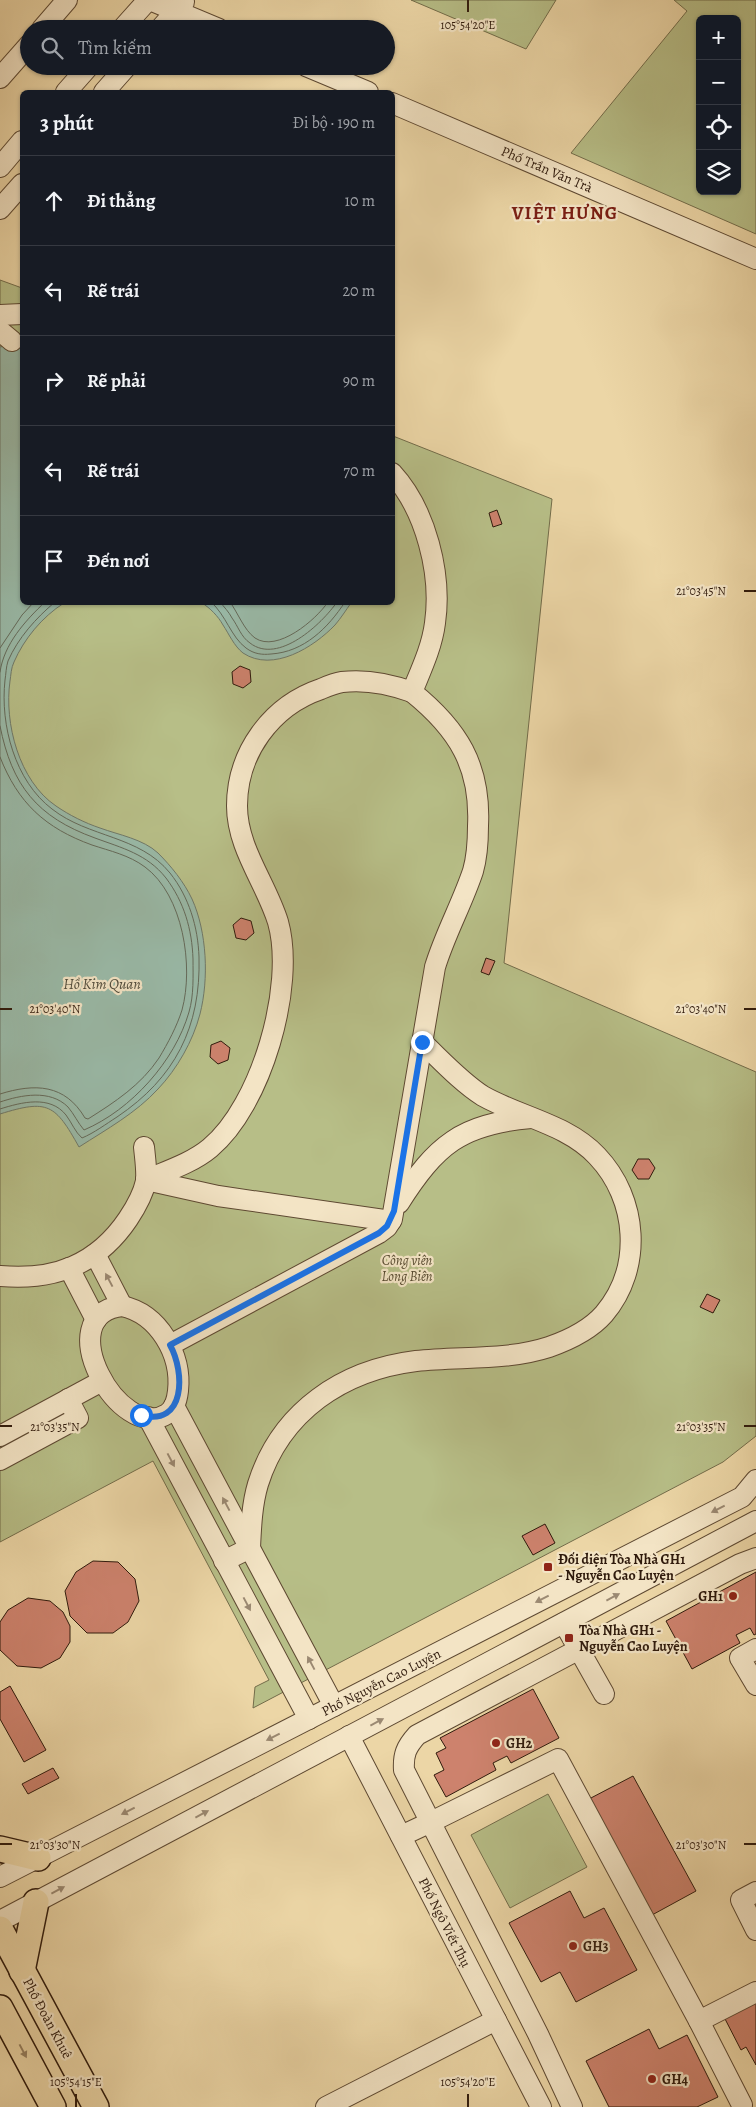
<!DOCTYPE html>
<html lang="vi">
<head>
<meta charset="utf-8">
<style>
  :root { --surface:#171b24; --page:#20242c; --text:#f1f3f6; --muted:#9ea1a6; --line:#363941 }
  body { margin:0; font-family:Alegreya,serif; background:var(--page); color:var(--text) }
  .controls { position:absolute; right:15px; top:15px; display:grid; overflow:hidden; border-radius:8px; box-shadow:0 1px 4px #0004 }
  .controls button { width:45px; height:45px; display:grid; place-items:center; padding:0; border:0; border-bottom:1px solid var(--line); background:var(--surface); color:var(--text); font:25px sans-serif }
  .stop { position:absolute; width:15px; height:15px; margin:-11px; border:4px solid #1a73e8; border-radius:50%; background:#fff }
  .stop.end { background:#1a73e8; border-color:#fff; box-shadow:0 1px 5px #0008 }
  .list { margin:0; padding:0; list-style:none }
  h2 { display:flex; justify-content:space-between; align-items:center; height:65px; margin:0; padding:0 20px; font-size:21px }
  h2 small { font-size:16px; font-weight:400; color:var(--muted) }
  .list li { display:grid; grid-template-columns:32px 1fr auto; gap:15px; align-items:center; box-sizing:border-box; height:90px; padding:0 20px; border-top:1px solid var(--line) }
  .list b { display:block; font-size:19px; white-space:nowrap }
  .list em { font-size:16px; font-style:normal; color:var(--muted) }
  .icon { flex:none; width:28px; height:28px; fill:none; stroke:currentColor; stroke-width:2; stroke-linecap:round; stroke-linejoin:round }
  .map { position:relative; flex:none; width:756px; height:2107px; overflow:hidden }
  .search { position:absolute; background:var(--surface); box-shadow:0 1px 4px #0004; left:20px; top:20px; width:375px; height:55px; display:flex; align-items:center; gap:12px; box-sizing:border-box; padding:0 18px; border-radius:28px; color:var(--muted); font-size:19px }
  .panel { position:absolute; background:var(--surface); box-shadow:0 1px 4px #0004; left:20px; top:90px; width:375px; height:515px; border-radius:8px }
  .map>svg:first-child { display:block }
  .green { fill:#b7be87; stroke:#736c4a; fill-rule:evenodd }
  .water { fill:#99b9a7; stroke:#6f7969 }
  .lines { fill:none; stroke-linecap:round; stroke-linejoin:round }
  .shore { stroke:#646a5a; stroke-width:1 }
  .building { fill:#cd826d; stroke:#2f1a0c }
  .minor-casing { stroke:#5e4932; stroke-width:22 }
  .major-casing { stroke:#2f1a0c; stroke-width:28 }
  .minor { stroke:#f3e4c5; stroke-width:20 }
  .major { stroke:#ecd6a6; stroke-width:25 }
  .oneway { fill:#9b8972 }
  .oneway2 { fill:#978161 }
  .route { stroke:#1a73e8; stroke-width:6 }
  .ticks { fill:none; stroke:#2f1a0c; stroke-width:2 }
  .poi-dot { fill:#8f2418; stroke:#f3e4c5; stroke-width:2 }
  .labels { text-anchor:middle; stroke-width:4.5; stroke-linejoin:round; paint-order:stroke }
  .street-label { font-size:14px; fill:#2f1a0c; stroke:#f3e4c5 }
  .park-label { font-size:14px; font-style:italic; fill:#584b31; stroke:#f3e4c5 }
  .poi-label { font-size:14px; font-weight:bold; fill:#2f1a0c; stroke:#f3e4c5; text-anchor:start }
  .water-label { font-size:15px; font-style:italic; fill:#4f4a3a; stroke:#f3e4c5 }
  .district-label { font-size:19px; font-weight:bold; letter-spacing:1px; fill:#7a1f14; stroke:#f3e4c5 }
  .ticks-label { font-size:12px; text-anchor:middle; fill:#2f1a0c; stroke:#f3e4c5; stroke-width:4.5; stroke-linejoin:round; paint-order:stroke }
</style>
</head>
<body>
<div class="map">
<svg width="756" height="2107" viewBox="0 0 756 2107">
  <rect width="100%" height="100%" fill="#ecd6a6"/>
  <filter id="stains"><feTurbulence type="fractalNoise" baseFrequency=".004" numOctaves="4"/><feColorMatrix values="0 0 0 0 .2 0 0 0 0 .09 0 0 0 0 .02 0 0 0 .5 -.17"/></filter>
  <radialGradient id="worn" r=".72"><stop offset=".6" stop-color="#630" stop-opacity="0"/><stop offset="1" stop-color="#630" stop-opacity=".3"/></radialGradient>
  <!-- green -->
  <g class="green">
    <path d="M411 0H556L526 49Z"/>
    <path d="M674 0H756V234L571 153 687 11ZM700 19H737V191H700Z"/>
    <path d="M0 280 22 288V602H392L393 436 552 499 504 963 756 1072V1436L723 1462 253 1708 255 1687 269 1680 153 1461 0 1542Z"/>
    <path d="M548 1794 587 1867 510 1908 471 1835Z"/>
  </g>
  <!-- water -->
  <g class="water">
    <path d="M22 343V602L64 603C42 617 24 639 14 662 11 668 11 675 10 681 4 723 19 781 56 806 69 815 85 823 100 828 119 835 143 839 158 853 171 866 184 882 192 899 207 932 209 979 200 1014 193 1041 177 1069 158 1089 136 1113 107 1129 79 1147 55 1104 48 1099 0 1114V347Z"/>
    <path d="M202 603H351C346 610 341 618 335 625 314 647 273 673 243 653 234 646 229 634 223 625 218 616 210 608 202 603Z"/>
  </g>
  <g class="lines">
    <!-- shore -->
    <g class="shore">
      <path d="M211 602C226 615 231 637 246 648 254 654 262 655 271 654 304 652 328 628 345 602"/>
      <path d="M220 602C224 607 229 612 232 618 238 626 241 637 250 643 278 665 322 624 337 602"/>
      <path d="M230 602C238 613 244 630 255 638 277 653 316 620 328 602"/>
      <path d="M0 648 22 615 34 602"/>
      <path d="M0 672C4 644 25 621 45 602"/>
      <path d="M0 726C12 786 37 817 95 838 122 848 147 854 166 878 184 902 192 929 193 959 193 976 194 995 189 1012 175 1061 131 1110 84 1130 78 1123 74 1114 68 1107 50 1089 21 1095 0 1102"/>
      <path d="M0 757C18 803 45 828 92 845 110 851 129 855 145 867 183 895 194 966 182 1010 177 1026 168 1043 159 1058 141 1085 115 1102 88 1119L85 1118C65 1084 35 1083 0 1094"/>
      <path d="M0 1109C22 1102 50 1095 66 1115 72 1123 75 1132 82 1138 94 1133 106 1124 117 1117 175 1078 201 1027 199 957 198 927 189 897 170 873 139 835 89 838 52 809 15 781 0 725 5 680 6 674 6 667 8 661 18 638 36 618 55 602"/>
    </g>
  </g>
  <!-- building -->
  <g class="building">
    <path d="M497 510 502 524 493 527 489 513Z"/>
    <path d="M240 666 250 670 251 682 243 688 233 684 232 672Z"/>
    <path d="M241 918 251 921 254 933 246 940 236 938 233 925Z"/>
    <path d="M486 958 495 961 489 975 481 972Z"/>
    <path d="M221 1041 230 1048 228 1060 218 1064 210 1057 211 1045Z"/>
    <path d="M638 1159H649L655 1168 649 1179H638L632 1170Z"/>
    <path d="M707 1294 720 1300 713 1313 700 1307Z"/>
    <path d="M545 1524 555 1543 533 1555 522 1536Z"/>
    <path d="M93 1561 118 1562 135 1579 139 1601 128 1622 113 1633H87L70 1616 65 1591 76 1572Z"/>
    <path d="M756 1572V1634L754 1635 750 1628 736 1635 740 1643 692 1669 666 1621Z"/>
    <path d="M28 1598 50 1601 63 1612 70 1626V1642L60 1658 41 1668 17 1666 0 1650V1622L8 1610Z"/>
    <path d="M10 1686 46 1750 24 1762 0 1719V1692Z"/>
    <path d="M533 1689 559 1738 511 1763 507 1756 493 1763 496 1770 446 1797 434 1775 444 1770 436 1753 446 1748 440 1738Z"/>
    <path d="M53 1768 59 1778 28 1794 22 1784Z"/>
    <path d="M633 1776 696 1891 652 1915 589 1799Z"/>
    <path d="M570 1891 584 1918 604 1908 637 1970 576 2002 560 1972 541 1982 509 1923Z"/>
    <path d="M756 1997V2065L746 2047 741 2050 723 2015Z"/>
    <path d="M649 2029 659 2049 687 2035 718 2097 697 2107H609L586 2061Z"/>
  </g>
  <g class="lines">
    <!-- minor casing -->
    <g class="minor-casing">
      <g id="minor">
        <path d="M150 0 219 29"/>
        <path d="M42 29 67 0"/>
        <path d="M122 29 148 0"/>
        <path d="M160 29 184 2"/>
        <path d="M306 66 368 92"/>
        <path d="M0 78 29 45"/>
        <path d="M66 92 89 66"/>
        <path d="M104 92 127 66"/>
        <path d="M392 103 756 259"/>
        <path d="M0 167 22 141"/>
        <path d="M0 209 22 184"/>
        <path d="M0 315 22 314"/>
        <path d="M0 331 12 341"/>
        <path d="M146 1180C167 1171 192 1163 210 1148 261 1106 296 986 278 922 266 883 237 848 237 806 237 753 271 706 321 689 328 686 335 683 342 682 367 679 390 684 412 692 421 670 432 647 435 623 442 574 426 510 392 473"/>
        <path d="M146 1180 218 1196 391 1221"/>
        <path d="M399 1203C436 1145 461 1124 531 1118"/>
        <path d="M95 1254 122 1306"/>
        <path d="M69 1268 96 1320"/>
        <path d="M0 1276C54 1281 97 1265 128 1219 136 1207 143 1195 146 1181 147 1170 145 1158 144 1147"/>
        <path d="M122 1306C159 1314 182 1355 178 1391 177 1400 175 1409 167 1414 120 1444 48 1314 122 1306Z"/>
        <path d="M170 1345 379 1233 387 1227 392 1219 435 967C445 934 462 904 473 871 477 857 478 841 478 826 481 766 458 729 412 692"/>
        <path d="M174 1406 334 1706"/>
        <path d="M148 1417 309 1719"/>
        <path d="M0 1436 102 1381"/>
        <path d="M0 1460 78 1418 68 1399"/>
        <path d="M224 1561 250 1548C251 1526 252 1504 258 1484 281 1411 343 1370 416 1361 460 1356 506 1361 549 1347 569 1340 590 1330 604 1314 643 1268 638 1199 597 1156 567 1124 520 1117 483 1096 461 1082 441 1060 422 1042"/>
        <path d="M564 1623 604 1694"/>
        <path d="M756 1649 740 1658 756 1685"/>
        <path d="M349 1736 541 2107"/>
        <path d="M401 1836 431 1822 558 1759 699 2021 742 2105"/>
        <path d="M0 1877 742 1497 756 1480"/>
        <path d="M756 1892 741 1900 756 1930"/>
        <path d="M0 1921 756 1521"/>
        <path d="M699 2021 756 1992"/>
        <path d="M326 2107 496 2020"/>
        <path d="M572 2107 538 2034 404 1770C403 1755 406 1747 417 1735L740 1564 756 1558"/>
      </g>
    </g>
    <!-- major casing -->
    <g class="major-casing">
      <g id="major">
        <path d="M0 1849 38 1858"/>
        <path d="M0 1929 96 2107"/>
        <path d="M22 1971 36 1902"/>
        <path d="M0 2008 53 2107"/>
      </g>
    </g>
    <!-- minor -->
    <use href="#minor" class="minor"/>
    <!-- major -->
    <use href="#major" class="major"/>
  </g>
  <!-- one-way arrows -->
  <defs><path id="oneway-solid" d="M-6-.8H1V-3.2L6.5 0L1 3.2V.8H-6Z" transform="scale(1.25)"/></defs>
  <g class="oneway">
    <use href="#oneway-solid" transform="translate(109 1280) rotate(-118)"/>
    <use href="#oneway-solid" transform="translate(171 1460) rotate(62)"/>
    <use href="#oneway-solid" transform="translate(226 1504) rotate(-118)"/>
    <use href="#oneway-solid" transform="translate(718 1509) rotate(153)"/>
    <use href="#oneway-solid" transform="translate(613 1597) rotate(-28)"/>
    <use href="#oneway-solid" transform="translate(542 1599) rotate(153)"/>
    <use href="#oneway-solid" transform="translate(247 1604) rotate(62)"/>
    <use href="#oneway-solid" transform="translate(311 1663) rotate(-118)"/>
    <use href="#oneway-solid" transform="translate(377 1722) rotate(-28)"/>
    <use href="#oneway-solid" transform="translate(273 1737) rotate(153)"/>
    <use href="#oneway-solid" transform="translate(128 1811) rotate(153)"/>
    <use href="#oneway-solid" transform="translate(202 1814) rotate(-28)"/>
    <use href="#oneway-solid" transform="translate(58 1890) rotate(-28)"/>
  </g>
  <use class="oneway2" href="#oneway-solid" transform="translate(23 2051) rotate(62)"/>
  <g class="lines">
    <!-- route -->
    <path class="route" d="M141 1415C186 1427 185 1372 170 1345L379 1233 387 1226 394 1211 422 1042"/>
  </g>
  <!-- ticks -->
  <path class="ticks" d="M468 0V12M744 591H756M0 1009H12M744 1009H756M0 1426H12M744 1426H756M0 1844H12M744 1844H756M76 2094V2107M468 2094V2107"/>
  <!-- markers -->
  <g class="poi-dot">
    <rect x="543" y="1562" width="10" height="10" rx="2.5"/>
    <circle cx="733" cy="1596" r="5"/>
    <rect x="564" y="1633" width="10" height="10" rx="2.5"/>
    <circle cx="496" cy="1743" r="5"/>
    <circle cx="573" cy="1946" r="5"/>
    <circle cx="652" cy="2079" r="5"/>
  </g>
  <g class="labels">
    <!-- street labels -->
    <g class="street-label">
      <text transform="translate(547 169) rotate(23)" y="5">Phố Trần Văn Trà</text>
      <text transform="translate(381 1682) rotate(-27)" y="5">Phố Nguyễn Cao Luyện</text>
      <text transform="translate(445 1922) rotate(63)" y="5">Phố Ngô Viết Thụ</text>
      <text transform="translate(48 2018) rotate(62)" y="5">Phố Đoàn Khuê</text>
    </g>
    <!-- park labels -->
    <g class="park-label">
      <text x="407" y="1265">Công viên<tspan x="407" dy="16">Long Biên</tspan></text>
    </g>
    <!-- poi labels -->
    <g class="poi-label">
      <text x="558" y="1564">Đối diện Tòa Nhà GH1<tspan x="558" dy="16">- Nguyễn Cao Luyện</tspan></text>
      <text x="723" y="1601" text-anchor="end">GH1</text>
      <text x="579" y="1635">Tòa Nhà GH1 -<tspan x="579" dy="16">Nguyễn Cao Luyện</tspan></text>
      <text x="506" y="1748">GH2</text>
      <text x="583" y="1951">GH3</text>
      <text x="662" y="2084">GH4</text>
    </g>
    <!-- water labels -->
    <g class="water-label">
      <text x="102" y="989">Hồ Kim Quan</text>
    </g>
    <!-- district labels -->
    <g class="district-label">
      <text x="565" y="219">VIỆT HƯNG</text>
    </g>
  </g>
  <g class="ticks-label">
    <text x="468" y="29">105°54'20"E</text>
    <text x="701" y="595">21°03'45"N</text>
    <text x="55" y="1013">21°03'40"N</text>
    <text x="701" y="1013">21°03'40"N</text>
    <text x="55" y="1431">21°03'35"N</text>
    <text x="701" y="1431">21°03'35"N</text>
    <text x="55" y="1849">21°03'30"N</text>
    <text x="701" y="1849">21°03'30"N</text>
    <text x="76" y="2086">105°54'15"E</text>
    <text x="468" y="2086">105°54'20"E</text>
  </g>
  <rect width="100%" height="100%" filter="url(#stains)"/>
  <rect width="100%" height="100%" fill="url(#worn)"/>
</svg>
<div class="controls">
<button>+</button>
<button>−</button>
<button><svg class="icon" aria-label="locate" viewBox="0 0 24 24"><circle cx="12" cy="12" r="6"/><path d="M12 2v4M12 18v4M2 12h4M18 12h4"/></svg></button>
<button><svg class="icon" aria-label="layers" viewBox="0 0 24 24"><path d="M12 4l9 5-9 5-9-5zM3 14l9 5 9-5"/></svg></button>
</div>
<div class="stop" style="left:141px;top:1415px"></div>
<div class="stop end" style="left:422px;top:1042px"></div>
<div class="search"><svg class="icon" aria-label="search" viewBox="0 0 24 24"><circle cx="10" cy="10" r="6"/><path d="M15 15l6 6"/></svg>Tìm kiếm</div>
<section class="panel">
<h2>3 phút<small>Đi bộ · 190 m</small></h2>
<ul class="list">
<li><svg class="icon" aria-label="ahead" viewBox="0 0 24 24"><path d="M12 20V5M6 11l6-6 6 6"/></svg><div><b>Đi thẳng</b></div><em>10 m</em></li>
<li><svg class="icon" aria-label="left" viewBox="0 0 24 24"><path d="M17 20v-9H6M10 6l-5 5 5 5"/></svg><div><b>Rẽ trái</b></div><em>20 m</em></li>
<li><svg class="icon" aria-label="right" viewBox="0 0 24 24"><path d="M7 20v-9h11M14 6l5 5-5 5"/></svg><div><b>Rẽ phải</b></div><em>90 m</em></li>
<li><svg class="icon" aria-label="left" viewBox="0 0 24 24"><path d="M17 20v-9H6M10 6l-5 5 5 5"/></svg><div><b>Rẽ trái</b></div><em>70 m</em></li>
<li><svg class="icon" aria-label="arrive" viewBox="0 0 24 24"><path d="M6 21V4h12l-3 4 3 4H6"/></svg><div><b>Đến nơi</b></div></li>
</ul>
</section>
</div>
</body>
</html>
